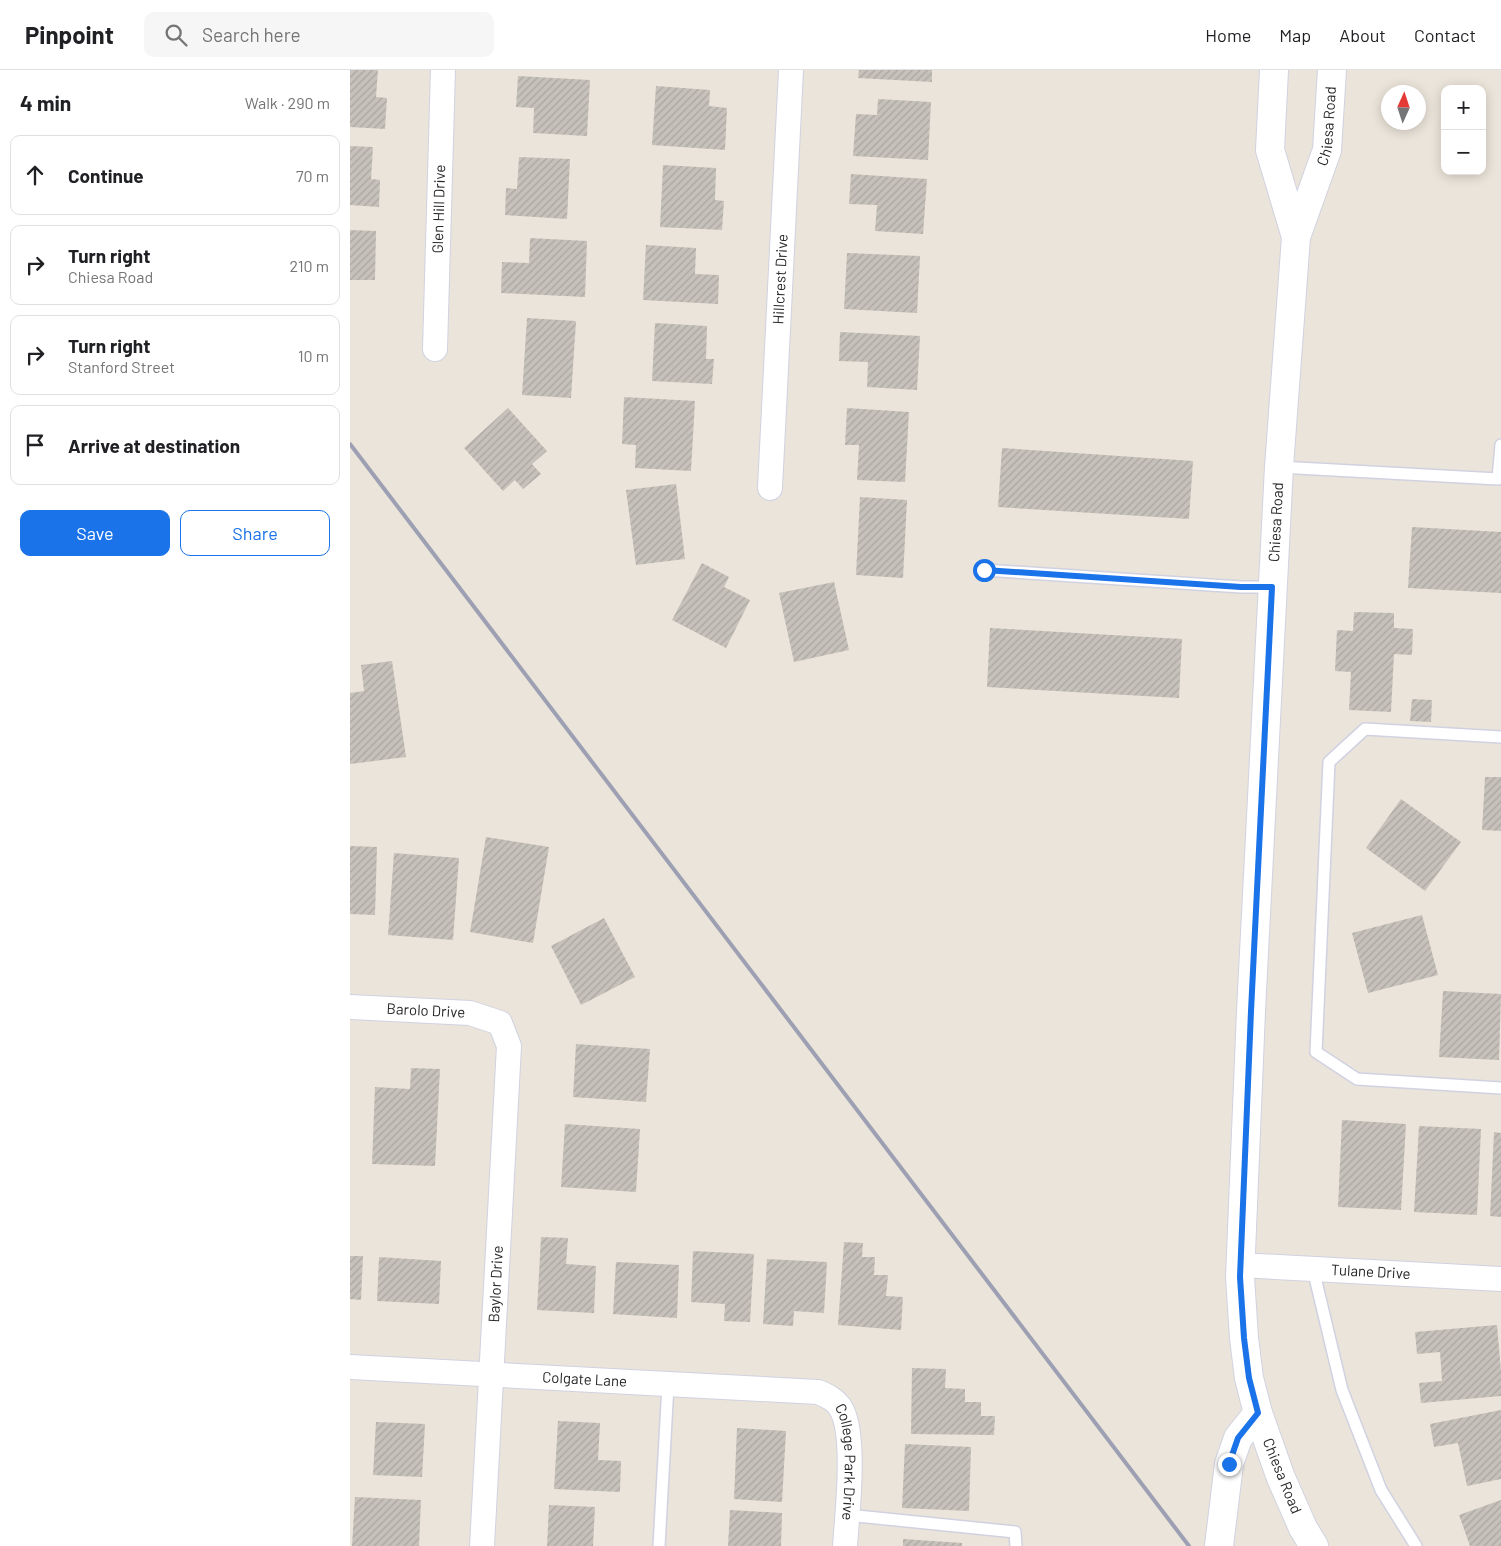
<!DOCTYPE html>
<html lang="en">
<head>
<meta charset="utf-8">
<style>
  :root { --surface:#fff; --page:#f6f6f6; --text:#202124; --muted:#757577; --line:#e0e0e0; --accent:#1a73e8 }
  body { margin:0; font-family:Barlow,sans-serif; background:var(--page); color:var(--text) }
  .controls { position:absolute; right:15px; top:15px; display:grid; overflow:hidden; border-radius:10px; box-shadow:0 2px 12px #0003 }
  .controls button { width:45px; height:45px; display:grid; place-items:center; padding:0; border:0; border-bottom:1px solid var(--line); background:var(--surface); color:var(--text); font:25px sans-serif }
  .compass { position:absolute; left:1031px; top:15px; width:45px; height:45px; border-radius:50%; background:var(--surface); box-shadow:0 2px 12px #0003; rotate:3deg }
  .stop { position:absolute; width:15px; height:15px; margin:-11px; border:4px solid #1a73e8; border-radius:50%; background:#fff }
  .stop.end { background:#1a73e8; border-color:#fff; box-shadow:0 1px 5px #0008 }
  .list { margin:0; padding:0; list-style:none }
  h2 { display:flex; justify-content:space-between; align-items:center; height:65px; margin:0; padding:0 20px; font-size:21px }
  h2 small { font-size:16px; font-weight:400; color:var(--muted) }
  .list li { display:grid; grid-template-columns:32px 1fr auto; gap:15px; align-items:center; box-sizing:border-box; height:80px; margin:0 10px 10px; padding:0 10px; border:1px solid var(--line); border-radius:10px }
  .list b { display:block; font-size:19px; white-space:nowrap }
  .list p { margin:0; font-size:16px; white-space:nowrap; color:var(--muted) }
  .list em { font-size:16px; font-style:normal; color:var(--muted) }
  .actions { display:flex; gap:10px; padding:15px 20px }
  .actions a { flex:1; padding:11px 0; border:1px solid var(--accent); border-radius:10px; text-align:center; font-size:18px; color:var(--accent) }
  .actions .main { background:var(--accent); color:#fff }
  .icon { flex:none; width:28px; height:28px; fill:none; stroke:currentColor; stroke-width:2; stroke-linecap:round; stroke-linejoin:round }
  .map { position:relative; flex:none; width:1151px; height:1476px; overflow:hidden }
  header { display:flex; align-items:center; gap:30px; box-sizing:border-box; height:70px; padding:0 25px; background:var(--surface); border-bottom:1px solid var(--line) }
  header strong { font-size:24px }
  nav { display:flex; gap:28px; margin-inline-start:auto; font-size:18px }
  .search { width:350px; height:45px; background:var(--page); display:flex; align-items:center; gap:12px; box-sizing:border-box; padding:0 18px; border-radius:10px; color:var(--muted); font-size:19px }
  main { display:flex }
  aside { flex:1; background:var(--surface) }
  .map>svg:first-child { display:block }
  .building { fill:url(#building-hatch) }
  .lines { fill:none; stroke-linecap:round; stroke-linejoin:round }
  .service-casing { stroke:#d0d2e1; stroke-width:14 }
  .minor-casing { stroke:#d0d2e1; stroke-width:26 }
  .tertiary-casing { stroke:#d0d2e1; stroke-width:30 }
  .secondary-casing { stroke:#d0d2e1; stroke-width:30 }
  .service { stroke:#fff; stroke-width:11 }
  .minor { stroke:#fff; stroke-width:24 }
  .tertiary { stroke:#fff; stroke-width:28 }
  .secondary { stroke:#fff; stroke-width:28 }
  .rail { stroke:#9da0b2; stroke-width:4 }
  .route { stroke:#1a73e8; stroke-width:6 }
  .labels { text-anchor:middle; stroke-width:4.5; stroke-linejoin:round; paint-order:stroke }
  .street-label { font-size:15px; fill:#282828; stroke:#fff }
</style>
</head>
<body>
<header>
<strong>Pinpoint</strong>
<div class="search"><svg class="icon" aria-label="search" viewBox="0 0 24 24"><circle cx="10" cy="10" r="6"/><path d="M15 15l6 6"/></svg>Search here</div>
<nav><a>Home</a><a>Map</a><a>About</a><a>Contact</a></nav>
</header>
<main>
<aside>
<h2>4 min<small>Walk · 290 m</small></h2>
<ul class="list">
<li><svg class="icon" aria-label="ahead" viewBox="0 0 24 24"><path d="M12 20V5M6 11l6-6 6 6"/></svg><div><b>Continue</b></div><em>70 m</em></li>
<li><svg class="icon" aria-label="right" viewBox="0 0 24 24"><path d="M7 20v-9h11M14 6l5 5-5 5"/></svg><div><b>Turn right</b><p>Chiesa Road</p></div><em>210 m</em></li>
<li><svg class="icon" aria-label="right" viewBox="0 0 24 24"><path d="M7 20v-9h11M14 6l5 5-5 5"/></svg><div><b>Turn right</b><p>Stanford Street</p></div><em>10 m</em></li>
<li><svg class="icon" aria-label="arrive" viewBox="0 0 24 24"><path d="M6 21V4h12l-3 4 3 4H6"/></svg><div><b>Arrive at destination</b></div></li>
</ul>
<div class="actions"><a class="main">Save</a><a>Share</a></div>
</aside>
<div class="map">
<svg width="1151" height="1476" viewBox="0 0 1151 1476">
  <defs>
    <pattern id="building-hatch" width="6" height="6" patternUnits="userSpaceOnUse" patternTransform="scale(1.25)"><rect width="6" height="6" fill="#c6c1ba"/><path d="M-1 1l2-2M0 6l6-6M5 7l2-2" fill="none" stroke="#aaa6a0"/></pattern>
  </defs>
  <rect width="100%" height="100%" fill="#ebe4da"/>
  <!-- building -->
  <g class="building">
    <path d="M0 0H28L26 27 37 28 35 59 0 57Z"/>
    <path d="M509 0H582V12L508 8Z"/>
    <path d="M168 6 240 10 237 66 183 63 184 38 166 37Z"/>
    <path d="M306 16 360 20 359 36 377 38 375 80 302 75Z"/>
    <path d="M528 29 581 32 578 90 503 86 506 44 527 45Z"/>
    <path d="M0 76 23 77 21 109 30 110 29 137 0 135Z"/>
    <path d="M169 87 220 89 217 149 155 145 156 118 167 119Z"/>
    <path d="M313 95 366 98 365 130 374 131 372 160 310 157Z"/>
    <path d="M501 104 577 109 573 164 525 161 527 135 499 134Z"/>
    <path d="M0 160 26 161 25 210H0Z"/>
    <path d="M180 168 237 171 235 227 151 223 152 192 179 193Z"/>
    <path d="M296 175 346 178 345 204 369 205 368 234 293 230Z"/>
    <path d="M497 183 570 186 567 243 494 239Z"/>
    <path d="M177 248 226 251 221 328 172 325Z"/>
    <path d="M305 253 357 256 356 289H364L362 314 302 311Z"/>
    <path d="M490 262 570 266 567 320 517 317 518 292 489 291Z"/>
    <path d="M274 327 345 331 341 401 285 398 286 375 272 374Z"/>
    <path d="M158 338 197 381 182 394 191 404 173 419 165 410 153 421 114 378Z"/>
    <path d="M497 338 559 342 555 412 507 410 509 375H495Z"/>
    <path d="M652 378 843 391 839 449 648 437Z"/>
    <path d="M326 414 335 489 286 495 276 420Z"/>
    <path d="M510 427 557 430 553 508 506 505Z"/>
    <path d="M1062 457 1151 462V523L1058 518Z"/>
    <path d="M352 493 379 507 374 517 400 530 376 578 322 550Z"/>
    <path d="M484 512 499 580 444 592 429 523Z"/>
    <path d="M1004 542 1044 543V558L1063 559 1062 585 1044 584 1041 642 999 640 1001 602 985 601 987 560 1003 561Z"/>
    <path d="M640 558 832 569 829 628 637 617Z"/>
    <path d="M42 591 56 687 0 694V623L14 621 11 595Z"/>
    <path d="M1062 629 1082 630 1081 652 1060 651Z"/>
    <path d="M1135 707H1151V761L1132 760Z"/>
    <path d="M1051 729 1111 772 1075 821 1016 778Z"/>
    <path d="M136 767 199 777 183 873 120 862Z"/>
    <path d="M0 776 27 777 25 845 0 844Z"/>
    <path d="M44 783 109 788 103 870 38 865Z"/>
    <path d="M1072 845 1088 905 1018 923 1002 863Z"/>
    <path d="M254 848 285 907 231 935 201 876Z"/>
    <path d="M1093 921 1151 924 1149 990 1089 987Z"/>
    <path d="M226 974 300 979 296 1032 223 1027Z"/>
    <path d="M61 998 90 999 85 1096 22 1094 25 1017 60 1019Z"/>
    <path d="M992 1050 1056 1054 1051 1140 988 1137Z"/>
    <path d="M215 1054 290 1059 286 1122 211 1117Z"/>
    <path d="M1069 1056 1131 1059 1127 1145 1064 1142Z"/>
    <path d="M1144 1062 1151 1063V1147L1140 1146Z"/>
    <path d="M191 1167 218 1168 216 1194 246 1196 244 1243 187 1240Z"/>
    <path d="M494 1172 513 1173 512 1187H525L524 1205H538L536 1226 553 1227 551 1260 488 1255Z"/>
    <path d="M343 1181 404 1184 400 1252 374 1251 375 1234 341 1232Z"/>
    <path d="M0 1186H13L11 1230 0 1229Z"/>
    <path d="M29 1187 91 1191 89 1234 27 1231Z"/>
    <path d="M417 1189 477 1192 474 1243 444 1241 443 1256 413 1254Z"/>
    <path d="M266 1192 329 1195 327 1248 263 1244Z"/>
    <path d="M1147 1255 1151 1301V1326L1071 1333 1069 1313 1092 1311 1090 1282 1067 1284 1065 1262Z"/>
    <path d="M562 1298 596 1299 595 1318 615 1319V1332H631V1346H645L644 1365 561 1364Z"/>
    <path d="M1151 1340V1409L1117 1416 1108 1373 1084 1377 1080 1354Z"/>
    <path d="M208 1351 250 1353 248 1390 271 1391 270 1422 204 1419Z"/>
    <path d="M26 1352 75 1354 72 1407 23 1405Z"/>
    <path d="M387 1358 436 1361 432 1432 384 1429Z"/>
    <path d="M555 1374 621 1377 619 1441 552 1438Z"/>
    <path d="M5 1427 71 1430 69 1476H2Z"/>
    <path d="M1151 1430V1476H1120L1109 1445Z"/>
    <path d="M199 1435 245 1437 243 1476H197Z"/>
    <path d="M380 1440 432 1443 431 1476H378Z"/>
    <path d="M553 1469 612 1473V1476H553Z"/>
  </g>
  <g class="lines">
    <!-- service casing -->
    <g class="service-casing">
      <g id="service">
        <path d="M929 397 1148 409 1151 375"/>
        <path d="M634 500 891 517H922"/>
        <path d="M1151 667 1015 659 979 692 966 982 1007 1009 1151 1018"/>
        <path d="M963 1199 992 1320 1031 1420 1066 1476"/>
        <path d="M497 1445 665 1462 666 1476"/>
        <path d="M309 1476 318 1315"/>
      </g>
    </g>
    <!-- minor casing -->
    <g class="minor-casing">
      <g id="minor">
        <path id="s1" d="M85 279 93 0"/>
        <path id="s2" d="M420 418 441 0"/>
        <path id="s3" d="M0 937 120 943 150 953 159 976 132 1476"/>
        <path id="s4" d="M890 1195 1151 1209"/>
        <path id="s5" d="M0 1297 468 1322C478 1326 484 1329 490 1337 507 1362 497 1445 495 1476"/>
      </g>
    </g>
    <!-- tertiary casing -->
    <g class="tertiary-casing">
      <path id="tertiary" d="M869 1476 879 1394 888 1368 908 1343"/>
    </g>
    <!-- secondary casing -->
    <g class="secondary-casing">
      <g id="secondary">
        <path d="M924 0 920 80 946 167"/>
        <path id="s6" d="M964 1476 953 1458 931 1408 908 1343 899 1308 894 1268 890 1207 901 941 929 397 946 167 977 80 982 0"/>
      </g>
    </g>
    <!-- service -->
    <use href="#service" class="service"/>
    <!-- minor -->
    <use href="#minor" class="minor"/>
    <!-- tertiary -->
    <use href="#tertiary" class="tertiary"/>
    <!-- secondary -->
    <use href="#secondary" class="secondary"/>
    <!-- rail -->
    <path class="rail" d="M0 374 839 1476"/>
  </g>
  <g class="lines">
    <!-- route -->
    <path class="route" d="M634 500 891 517H922L901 941 890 1207 894 1268 899 1308 908 1343 888 1368 879 1394"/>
  </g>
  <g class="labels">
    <!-- street labels -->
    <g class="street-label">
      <text dy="5" stroke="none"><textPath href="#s6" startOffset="1440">Chiesa Road</textPath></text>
      <text dy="5" stroke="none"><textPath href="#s1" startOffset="140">Glen Hill Drive</textPath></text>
      <text dy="5" stroke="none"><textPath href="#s2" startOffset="209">Hillcrest Drive</textPath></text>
      <text dy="5" stroke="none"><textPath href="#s6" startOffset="1038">Chiesa Road</textPath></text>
      <text dy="5" stroke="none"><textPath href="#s3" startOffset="76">Barolo Drive</textPath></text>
      <text dy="5" stroke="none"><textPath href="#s4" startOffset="131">Tulane Drive</textPath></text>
      <text transform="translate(146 1214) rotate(-87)" y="5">Baylor Drive</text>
      <text dy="5" stroke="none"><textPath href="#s5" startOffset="235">Colgate Lane</textPath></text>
      <text dy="5" stroke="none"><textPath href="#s5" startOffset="552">College Park Drive</textPath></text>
      <text transform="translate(932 1406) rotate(68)" y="5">Chiesa Road</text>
    </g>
  </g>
</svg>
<div class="controls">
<button>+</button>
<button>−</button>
</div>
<svg class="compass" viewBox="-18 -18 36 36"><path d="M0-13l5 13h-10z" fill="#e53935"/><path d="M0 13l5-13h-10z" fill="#757577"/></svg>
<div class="stop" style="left:634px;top:500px"></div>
<div class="stop end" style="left:879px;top:1394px"></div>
</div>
</main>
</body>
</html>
